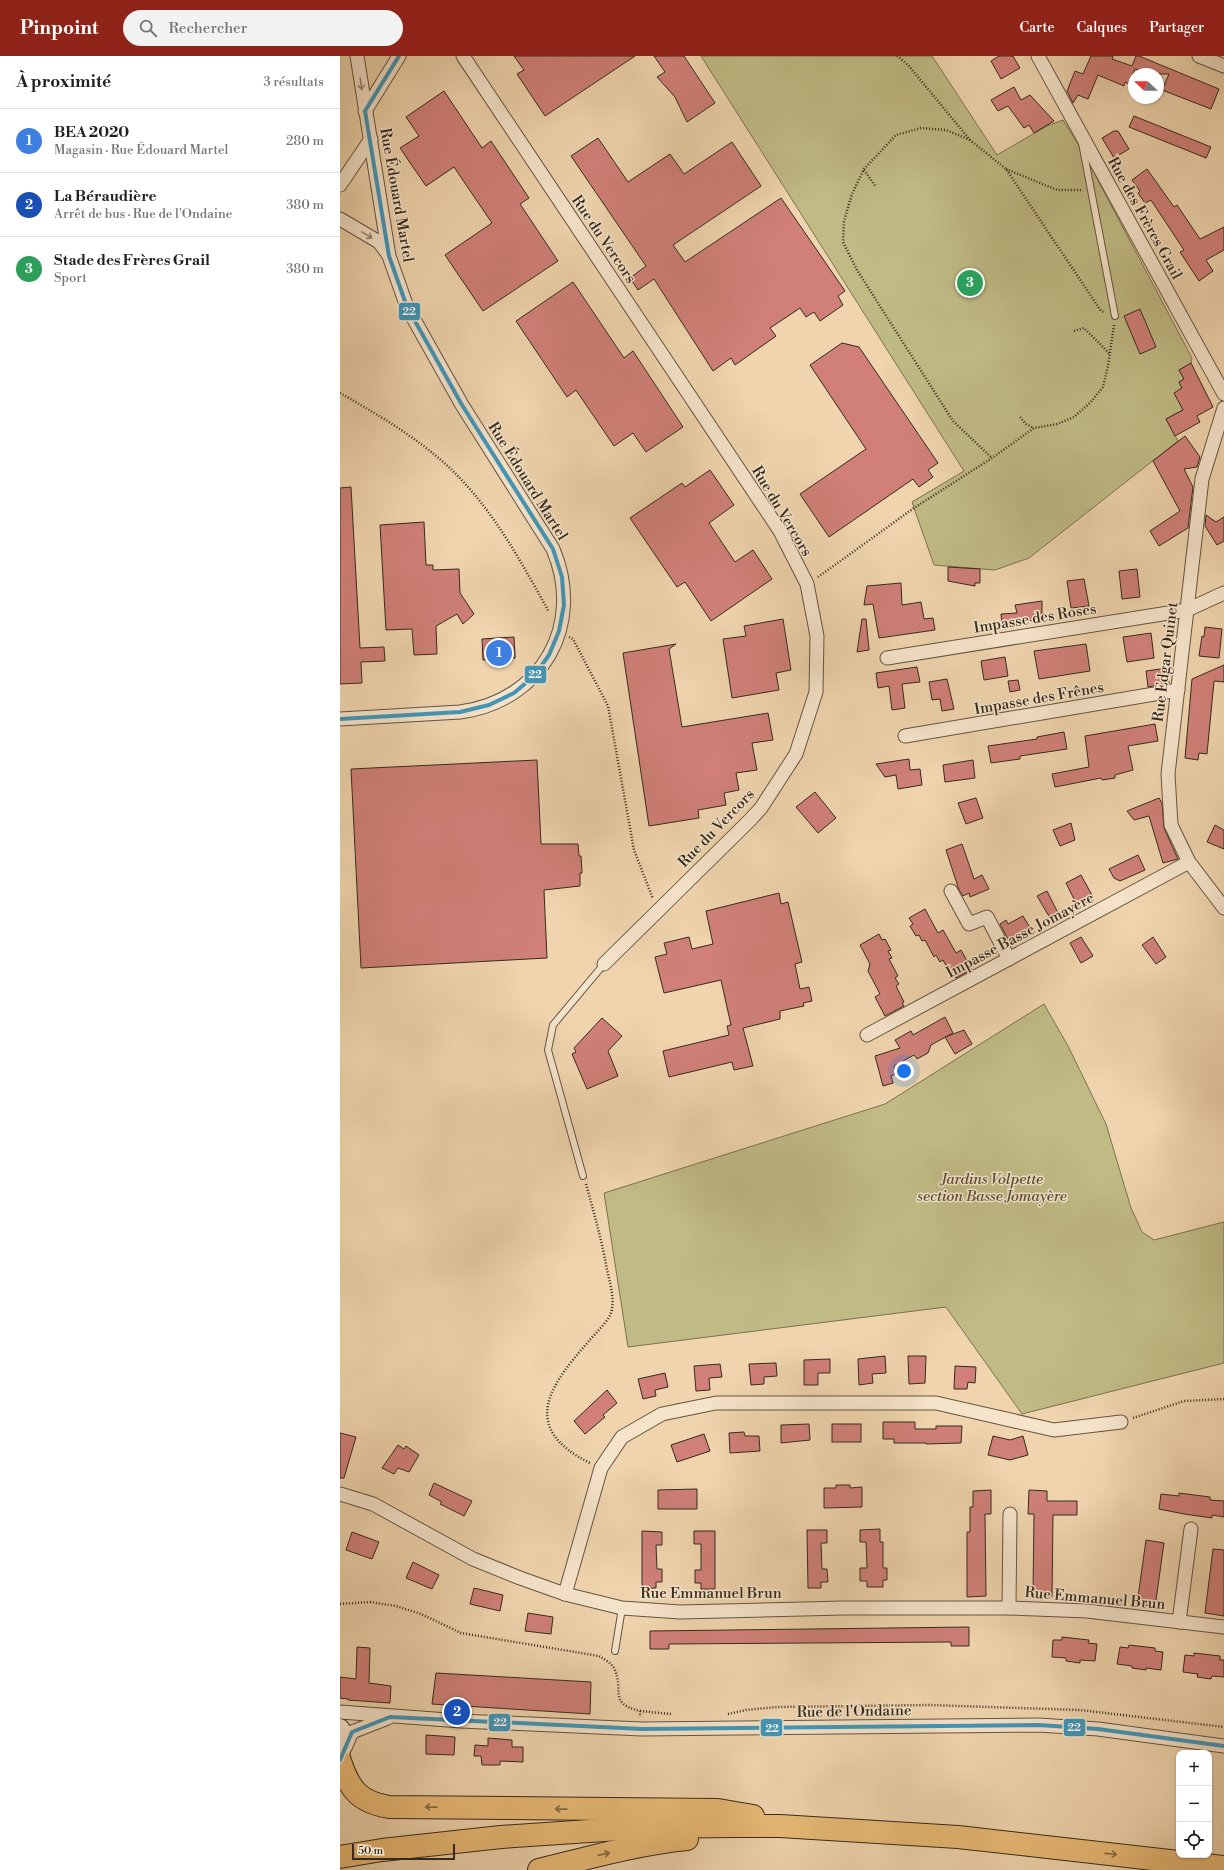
<!DOCTYPE html>
<html lang="fr">
<head>
<meta charset="utf-8">
<style>
  :root { --surface:#fff; --page:#f2f2f2; --text:#202124; --muted:#757577; --line:#e0e0e0; --accent:#8f2418 }
  body { margin:0; font-family:"Libre Bodoni",serif; background:var(--page); color:var(--text) }
  .controls { position:absolute; right:12px; bottom:12px; display:grid; overflow:hidden; border-radius:8px; box-shadow:0 1px 3px #0004 }
  .controls button { width:36px; height:36px; display:grid; place-items:center; padding:0; border:0; border-bottom:1px solid var(--line); background:var(--surface); color:var(--text); font:20px sans-serif }
  .compass { position:absolute; left:788px; top:12px; width:36px; height:36px; border-radius:50%; background:var(--surface); box-shadow:0 1px 3px #0004; rotate:292deg }
  .scale { position:absolute; left:12px; bottom:10px; width:103px; box-sizing:border-box; padding-left:4px; border:2px solid #352a1c; border-top:0; font-size:11px; line-height:14px; white-space:nowrap; color:#352a1c; -webkit-text-stroke:3px #f5e3ca; paint-order:stroke }
  .you { position:absolute; left:564px; top:1015px; width:14px; height:14px; margin:-10px; border:3px solid #fff; border-radius:50%; background:#1a73e8; box-shadow:0 0 0 6px #1a73e833 }
  .badge { display:grid; place-items:center; width:26px; height:26px; border-radius:50%; background:var(--accent); color:#fff; font-size:13px; font-weight:700 }
  .pin { position:absolute; translate:-50% -50%; border:2px solid #fff; box-shadow:0 1px 4px #0006 }
  .list { margin:0; padding:0; list-style:none }
  h2 { display:flex; justify-content:space-between; align-items:center; height:52px; margin:0; padding:0 16px; font-size:17px }
  h2 small { font-size:13px; font-weight:400; color:var(--muted) }
  .list li { display:grid; grid-template-columns:26px 1fr auto; gap:12px; align-items:center; box-sizing:border-box; height:64px; padding:0 16px; border-top:1px solid var(--line) }
  .list b { display:block; font-size:15px; white-space:nowrap }
  .list p { margin:0; font-size:13px; white-space:nowrap; color:var(--muted) }
  .list em { font-size:13px; font-style:normal; color:var(--muted) }
  .icon { flex:none; width:22px; height:22px; fill:none; stroke:currentColor; stroke-width:2; stroke-linecap:round; stroke-linejoin:round }
  .map { position:relative; flex:none; width:884px; height:1814px; overflow:hidden }
  header { display:flex; align-items:center; gap:24px; box-sizing:border-box; height:56px; padding:0 20px; background:var(--accent); color:#fff }
  header strong { font-size:19px }
  nav { display:flex; gap:22px; margin-inline-start:auto; font-size:14px }
  .search { width:280px; height:36px; background:var(--page); display:flex; align-items:center; gap:10px; box-sizing:border-box; padding:0 14px; border-radius:22px; color:var(--muted); font-size:15px }
  main { display:flex }
  aside { flex:1; background:var(--surface) }
  .map>svg:first-child { display:block }
  .green { fill:#c0bb85; stroke:#7a7250 }
  .building { fill:#d08078; stroke:#352a1c }
  .lines { fill:none; stroke-linecap:round; stroke-linejoin:round }
  .lane-casing { stroke:#645440; stroke-width:8 }
  .street-casing { stroke:#645440; stroke-width:15 }
  .secondary-casing { stroke:#352a1c; stroke-width:20 }
  .highway-casing { stroke:#352a1c; stroke-width:24 }
  .path { stroke:#352a1c; stroke-width:2.5; stroke-dasharray:1 2; stroke-linecap:butt }
  .lane { stroke:#f5e3ca; stroke-width:6 }
  .street { stroke:#f5e3ca; stroke-width:13 }
  .secondary { stroke:#f5e3ca; stroke-width:18 }
  .highway { stroke:#e8ba76; stroke-width:22 }
  .bus-1-casing { stroke:#f5e3ca; stroke-width:7 }
  .bus-1 { stroke:#4296b8; stroke-width:4 }
  .oneway { stroke:#958673 }
  .oneway2 { stroke:#866b44 }
  .labels { text-anchor:middle; stroke-width:3; stroke-linejoin:round; paint-order:stroke }
  .street-label { font-size:15px; fill:#352a1c; stroke:#f5e3ca }
  .park-label { font-size:15px; font-style:italic; fill:#584e36; stroke:#f5e3ca }
  .line-badge { stroke:#f5e3ca; stroke-width:1.5 }
  .badge-label { font-size:11px; text-anchor:middle; font-weight:bold; fill:#fff }
</style>
</head>
<body>
<header>
<strong>Pinpoint</strong>
<div class="search"><svg class="icon" aria-label="search" viewBox="0 0 24 24"><circle cx="10" cy="10" r="6"/><path d="M15 15l6 6"/></svg>Rechercher</div>
<nav><a>Carte</a><a>Calques</a><a>Partager</a></nav>
</header>
<main>
<aside>
<h2>À proximité<small>3 résultats</small></h2>
<ul class="list">
<li><span class="badge" style="background:#3f7fe0">1</span><div><b>BEA 2020</b><p>Magasin · Rue Édouard Martel</p></div><em>280 m</em></li>
<li><span class="badge" style="background:#1a4fb4">2</span><div><b>La Béraudière</b><p>Arrêt de bus · Rue de l'Ondaine</p></div><em>380 m</em></li>
<li><span class="badge" style="background:#2e9e5b">3</span><div><b>Stade des Frères Grail</b><p>Sport</p></div><em>380 m</em></li>
</ul>
</aside>
<div class="map">
<svg width="884" height="1814" viewBox="0 0 884 1814">
  <rect width="100%" height="100%" fill="#efd4ad"/>
  <filter id="stains"><feTurbulence type="fractalNoise" baseFrequency=".005" numOctaves="4"/><feColorMatrix values="0 0 0 0 .2 0 0 0 0 .09 0 0 0 0 .02 0 0 0 .5 -.17"/></filter>
  <radialGradient id="worn" r=".72"><stop offset=".6" stop-color="#630" stop-opacity="0"/><stop offset="1" stop-color="#630" stop-opacity=".3"/></radialGradient>
  <!-- green -->
  <g class="green">
    <path d="M361 0H592L657 99 707 70 723 64 743 96 852 302 851 307 839 314 844 323 839 326 842 332 843 354 826 363 838 385 689 502 655 514 594 509 572 446 624 415Z"/>
    <path d="M704 948 728 990 766 1068 791 1152 802 1176 814 1184 884 1166V1307L682 1358 606 1251 288 1291 264 1137 545 1048Z"/>
  </g>
  <!-- building -->
  <g class="building">
    <path d="M174 0H295L205 60 177 18 184 14Z"/>
    <path d="M314 0H344L375 47 347 66 335 41 317 21 325 16Z"/>
    <path d="M659 0H673L680 12 661 23 651 5Z"/>
    <path d="M751 0H773L772 3 792 10 796 0H799L879 33 871 53 822 34 829 18H809L795 13 789 28 785 26 784 30 758 19 748 43 738 39 733 47 727 35 735 15 743 18Z"/>
    <path d="M674 31 681 44 690 39 714 65 694 77 689 69 684 72 668 50 658 55 651 44Z"/>
    <path d="M104 35 142 92 151 85 189 142 180 148 218 205 143 255 105 199 152 167 114 111 86 130 60 92 79 80 66 61Z"/>
    <path d="M794 60 871 91 866 102 789 71Z"/>
    <path d="M774 75H778L789 93 774 102 762 82Z"/>
    <path d="M258 82 288 126 330 98 344 118 392 86 421 130 333 189 345 206 441 142 505 235 498 240 503 249 480 265 474 256 466 261 460 252 430 272 436 280 395 309 391 302 373 315 314 223 298 234 290 222 306 210 231 100Z"/>
    <path d="M807 113 834 151 837 149 860 183 884 171V194L866 204 873 215 859 225 840 196 844 194 811 144 805 147 798 137 800 135 792 124Z"/>
    <path d="M233 226 284 302 293 295 343 371 306 396 293 377 274 390 236 334 227 341 176 265Z"/>
    <path d="M800 253 816 291 800 298 784 260Z"/>
    <path d="M502 287 519 291 598 407 588 414 593 421 579 431 573 423 489 481 460 438 526 393 470 309Z"/>
    <path d="M851 307 873 351 857 360 860 366 835 380 826 363 843 354 834 337 842 332 839 326 844 323 839 314Z"/>
    <path d="M845 380 860 401 857 411 844 413 853 431 848 472 819 490 810 475 840 455 813 405Z"/>
    <path d="M370 414 394 449 369 467 395 506 413 494 432 523 371 565 345 526 337 531 290 462 342 427 345 431Z"/>
    <path d="M11 431 20 592 44 591 45 605 21 606 22 627 0 628V432Z"/>
    <path d="M866 459 876 466 884 461V485L877 489 865 470Z"/>
    <path d="M84 466 86 509H93V514L119 513 120 537 134 558 123 568 117 558 96 570 97 598 74 599 72 573 46 574 40 469Z"/>
    <path d="M608 511 640 513V527H635V530L608 525Z"/>
    <path d="M797 513 800 541 782 543 779 515Z"/>
    <path d="M744 523 749 550 731 552 727 525Z"/>
    <path d="M561 527 562 549 581 546 584 563 593 562 595 574 539 582 533 548 524 549 527 530Z"/>
    <path d="M702 545V563L662 569 661 558 677 557 675 549Z"/>
    <path d="M443 563 451 614 436 617 439 634 392 642 383 583 406 580 404 570Z"/>
    <path d="M522 563H526L529 594 517 596Z"/>
    <path d="M865 571 882 573 879 602 859 600 862 580 864 581Z"/>
    <path d="M811 577 814 602 787 606 783 581Z"/>
    <path d="M174 581 175 602 143 604 142 583Z"/>
    <path d="M336 588 329 593 342 671 428 657 433 684 412 687 417 714 396 717 399 734 384 737 386 749 358 754 359 762 309 770 283 597Z"/>
    <path d="M746 588 750 615 699 623 694 595Z"/>
    <path d="M665 601 668 620 644 624 641 605Z"/>
    <path d="M884 609V626L874 625 867 698 859 697 858 704 845 702 852 623Z"/>
    <path d="M577 611 580 626 562 628 565 652 552 654 549 630 538 632 536 617Z"/>
    <path d="M827 612 829 627 808 631 806 615Z"/>
    <path d="M607 623 614 653 602 655 600 643 592 644 589 626Z"/>
    <path d="M678 624 680 634 670 636 668 625Z"/>
    <path d="M815 668 818 685 788 690 793 714 775 719V722L762 724 761 722 715 731 712 718 749 711 745 680Z"/>
    <path d="M724 676 727 693 680 700V703L651 707 648 690 697 683V681Z"/>
    <path d="M569 703 570 714 580 713 582 729 558 733 556 719 545 721 536 708Z"/>
    <path d="M197 704 201 788H238L239 800H241L242 817H240V830L204 834 207 902 21 912 11 713Z"/>
    <path d="M633 704 635 722 605 726 603 709Z"/>
    <path d="M475 736 496 762 478 777 456 751Z"/>
    <path d="M636 742 643 762 626 768 618 747Z"/>
    <path d="M819 742 822 747 824 772 838 803 823 807 809 760 794 764 787 755Z"/>
    <path d="M731 767 735 784 720 790 713 774Z"/>
    <path d="M875 769 884 774V793L867 786Z"/>
    <path d="M622 788 634 823 642 819 649 833 630 841 629 837 623 840 619 834 606 794Z"/>
    <path d="M798 799 805 814 780 825 774 822 769 813Z"/>
    <path d="M741 819 754 843 738 851 726 827Z"/>
    <path d="M707 835 721 863 713 867 697 840Z"/>
    <path d="M439 837 441 848 448 846 462 906 455 908 460 933 469 931 472 945 463 947 464 950 440 955V963L403 972 413 1010 394 1014 392 1006 329 1021 323 995 389 979 387 970 391 969 381 924 324 937 315 901 327 898 324 887 349 881 352 893 373 888 366 855Z"/>
    <path d="M585 853 598 877 603 874 616 897 621 894 632 914 616 922 614 920 612 921 603 904 600 906 596 899 594 901 585 884 582 885 579 879 576 880 570 870 573 868 569 862Z"/>
    <path d="M683 860 692 875 670 887 660 868 666 864 668 868Z"/>
    <path d="M539 878 542 884 545 883 551 894 548 895 552 902 549 903 558 920 555 922 559 928 556 930 564 946 562 947 564 950 545 960 535 941 540 938 528 915 530 908 520 889Z"/>
    <path d="M741 881 753 900 741 907 730 887Z"/>
    <path d="M813 881 826 901 816 908 802 889Z"/>
    <path d="M605 961 613 977 591 989 588 997 577 1003 574 999 554 1010 556 1018 551 1020 553 1027 543 1030 535 1000 560 992 555 984 571 975 573 979Z"/>
    <path d="M262 962 282 980 268 995 278 1020 247 1033 232 998 236 996 234 992Z"/>
    <path d="M624 974 632 988 615 998 605 981Z"/>
    <path d="M545 1300 546 1317 532 1318 533 1327 519 1329 518 1303Z"/>
    <path d="M568 1300H586L585 1327 569 1328Z"/>
    <path d="M490 1303V1317H478V1329H464V1304Z"/>
    <path d="M436 1307 437 1320 424 1321V1328L411 1329 409 1308Z"/>
    <path d="M380 1308 382 1321 369 1322 370 1334 356 1335 354 1310Z"/>
    <path d="M615 1310 636 1311 635 1327 628 1326 627 1333H614Z"/>
    <path d="M325 1317 328 1331 315 1334 316 1340 303 1343 298 1323Z"/>
    <path d="M267 1334 277 1347 263 1359 265 1361 245 1378 234 1365Z"/>
    <path d="M543 1366H575V1373H596V1370H622L621 1387 586 1388V1387H554V1383H543Z"/>
    <path d="M469 1368 470 1384 441 1387V1369Z"/>
    <rect x="492" y="1368" width="29" height="18"/>
    <path d="M404 1376 405 1380H419L420 1395 390 1397 389 1377Z"/>
    <path d="M0 1377 16 1381 4 1422H0Z"/>
    <path d="M364 1378 370 1395 337 1406 331 1389Z"/>
    <path d="M653 1380 670 1384 683 1380 688 1399 670 1404 648 1399Z"/>
    <path d="M58 1389 64 1393 66 1390 79 1399 69 1416 58 1412 54 1418 42 1412Z"/>
    <path d="M94 1427 132 1445 124 1460 100 1448 102 1446 89 1439Z"/>
    <path d="M496 1429H510V1432L522 1431V1451L484 1452V1432H496Z"/>
    <path d="M357 1433V1453H318V1434Z"/>
    <path d="M651 1434V1458H645L646 1540 627 1541V1476H630V1451H633V1435Z"/>
    <path d="M689 1434 707 1435V1445H737V1459H713L712 1541 693 1540 694 1458H688Z"/>
    <path d="M839 1437 870 1441V1444L884 1445V1461L872 1459V1462L844 1458 819 1453 821 1438 839 1440Z"/>
    <path d="M540 1473V1486H543V1512H547V1524H543V1531H527V1525H520V1512H527L526 1486H520V1474Z"/>
    <path d="M467 1474H487V1487H481L482 1513H487L488 1526H481V1532H468Z"/>
    <path d="M302 1475 322 1476V1489H316L317 1513H322V1526H316V1532H302Z"/>
    <path d="M354 1475H375V1533H361V1527H355V1514H361V1488H354Z"/>
    <path d="M12 1476 39 1486 32 1503 6 1494Z"/>
    <path d="M806 1484 824 1487 815 1551 797 1548Z"/>
    <path d="M873 1493 884 1494V1560L865 1557Z"/>
    <path d="M73 1506 99 1519 92 1533 66 1522Z"/>
    <path d="M134 1532 163 1539 160 1555 130 1548Z"/>
    <path d="M188 1557 213 1561 211 1578 185 1575Z"/>
    <path d="M629 1571V1590H611V1586L329 1588V1593H310V1575Z"/>
    <path d="M722 1581 749 1584 748 1587 757 1588 755 1605 740 1604V1607L726 1605V1602L712 1601 713 1584H722Z"/>
    <path d="M789 1589 815 1592V1595L823 1596 821 1614 806 1612V1614L792 1612V1610L777 1608 780 1591 788 1592Z"/>
    <path d="M17 1591 30 1592 29 1627 51 1630 50 1647 8 1644V1643L0 1642V1621L16 1623Z"/>
    <path d="M854 1597 880 1600V1604H884V1621L872 1620 871 1623 857 1621 858 1618 843 1616 845 1599 854 1600Z"/>
    <path d="M96 1617 251 1626 250 1658 92 1648Z"/>
    <path d="M86 1679 115 1681 114 1699 86 1698Z"/>
    <path d="M148 1682 172 1684V1691H183V1706L160 1705V1709H142L141 1700H134L135 1689 148 1690Z"/>
  </g>
  <g class="lines">
    <!-- lane casing -->
    <g class="lane-casing">
      <g id="lane">
        <path d="M742 87 775 260"/>
        <path d="M243 1120 208 994 213 969 264 908"/>
        <path d="M275 1595 282 1552"/>
      </g>
    </g>
    <!-- street casing -->
    <g class="street-casing">
      <g id="street">
        <path d="M123 0 440 475 467 528 477 580 476 636 456 698 421 752 410 764 264 908"/>
        <path d="M698 0 884 338"/>
        <path d="M859 0 884 10"/>
        <path d="M25 55 59 0"/>
        <path d="M0 129 31 83"/>
        <path d="M0 163 39 186 48 198"/>
        <path d="M884 352 862 423 828 718 831 769 849 806 884 852"/>
        <path d="M547 602 847 554 884 537"/>
        <path d="M0 663 120 656C202 645 245 569 213 493L122 349 67 251 49 200 17 0"/>
        <path d="M565 680 838 634"/>
        <path d="M611 835 629 868 647 861 669 903"/>
        <path d="M527 979 849 806"/>
        <path d="M0 1438 33 1448 133 1503 180 1522 225 1538 282 1552 340 1556 504 1552H669L747 1555 884 1571"/>
        <path d="M225 1538 261 1412 282 1381 322 1358 376 1347H596L714 1374 781 1366"/>
        <path d="M669 1552 670 1458"/>
        <path d="M839 1566 851 1473"/>
        <path d="M0 1656 121 1665 302 1673 699 1669 758 1673 884 1690"/>
        <path d="M5 1692 12 1676 48 1662"/>
      </g>
    </g>
    <!-- secondary casing -->
    <g class="secondary-casing">
      <path id="secondary" d="M0 1672 3 1677 0 1702"/>
    </g>
    <!-- highway casing -->
    <g class="highway-casing">
      <g id="highway">
        <path d="M0 1705C9 1733 19 1746 49 1751L378 1754 413 1760"/>
        <path d="M0 1801 42 1794 161 1781 309 1771 391 1770H440L618 1781 884 1811"/>
        <path d="M199 1814C248 1802 297 1788 347 1783"/>
      </g>
    </g>
    <!-- path -->
    <g class="path">
      <path d="M557 0 568 9 630 84 666 113 761 255 764 256"/>
      <path d="M630 84 606 74 581 72 556 79 524 113 512 138 504 165 503 186 517 214 613 365 652 402"/>
      <path d="M666 113 717 134H743"/>
      <path d="M524 114 536 131"/>
      <path d="M734 275 744 272 770 298"/>
      <path d="M0 337C35 357 71 378 102 405 149 446 179 502 209 556"/>
      <path d="M680 361 686 368 694 372"/>
      <path d="M478 521 574 452 652 402 694 372 717 368 734 361 750 347 763 331 768 310 774 269"/>
      <path d="M229 581 233 583 268 650 294 794 313 843"/>
      <path d="M246 1128C254 1157 262 1185 267 1214 270 1227 274 1240 272 1253 270 1265 256 1276 249 1285 209 1330 179 1372 250 1407"/>
      <path d="M793 1362 844 1345 884 1343"/>
      <path d="M0 1548 30 1546 56 1550 81 1558 121 1577 259 1600C264 1603 271 1607 274 1612 285 1634 267 1647 300 1655V1661"/>
      <path d="M300 1655 331 1658"/>
      <path d="M388 1658 406 1654 437 1651 590 1649 740 1654 884 1671"/>
    </g>
    <!-- lane -->
    <use href="#lane" class="lane"/>
    <!-- street -->
    <use href="#street" class="street"/>
    <!-- secondary -->
    <use href="#secondary" class="secondary"/>
    <!-- highway -->
    <use href="#highway" class="highway"/>
    <!-- bus-1 casing -->
    <g class="bus-1-casing">
      <g id="bus-1">
        <path d="M25 55 59 0"/>
        <path d="M0 663 120 656 149 649 174 637 194 620 209 599 219 575 224 549 222 521 213 493 122 349 67 251 49 200 25 55"/>
        <path d="M0 1704 12 1676 50 1661 302 1673 699 1669 758 1673 884 1690"/>
      </g>
    </g>
    <!-- bus-1 -->
    <use href="#bus-1" class="bus-1"/>
  </g>
  <!-- one-way arrows -->
  <defs><path id="oneway-shaft" d="M-6 0H5M1.5-3L5.5 0L1.5 3" fill="none" stroke-width="1.6" stroke-linecap="round" stroke-linejoin="round"/></defs>
  <g class="oneway">
    <use href="#oneway-shaft" transform="translate(21 28) rotate(82)"/>
    <use href="#oneway-shaft" transform="translate(27 179) rotate(32)"/>
  </g>
  <g class="oneway2">
    <use href="#oneway-shaft" transform="translate(91 1751) rotate(-179)"/>
    <use href="#oneway-shaft" transform="translate(221 1753) rotate(-179)"/>
    <use href="#oneway-shaft" transform="translate(264 1798) rotate(-13)"/>
    <use href="#oneway-shaft" transform="translate(771 1798) rotate(6)"/>
  </g>
  <g class="labels">
    <!-- street labels -->
    <g class="street-label">
      <text transform="translate(57 139) rotate(80)" y="5">Rue Édouard Martel</text>
      <text transform="translate(805 162) rotate(61)" y="5">Rue des Frères Grail</text>
      <text transform="translate(264 183) rotate(56)" y="5">Rue du Vercors</text>
      <text transform="translate(188 425) rotate(58)" y="5">Rue Édouard Martel</text>
      <text transform="translate(442 455) rotate(59)" y="5">Rue du Vercors</text>
      <text transform="translate(695 562) rotate(-9)" y="5">Impasse des Roses</text>
      <text transform="translate(825 606) rotate(-83)" y="5">Rue Edgar Quinet</text>
      <text transform="translate(699 642) rotate(-10)" y="5">Impasse des Frênes</text>
      <text transform="translate(376 772) rotate(-46)" y="5">Rue du Vercors</text>
      <text transform="translate(680 879) rotate(-28)" y="5">Impasse Basse Jomayère</text>
      <text x="371" y="1542">Rue Emmanuel Brun</text>
      <text transform="translate(755 1542) rotate(5)" y="5">Rue Emmanuel Brun</text>
      <text transform="translate(514 1655) rotate(-1)" y="5">Rue de l'Ondaine</text>
    </g>
    <!-- park labels -->
    <g class="park-label">
      <text x="652" y="1128">Jardins Volpette<tspan x="652" dy="17">section Basse Jomayère</tspan></text>
    </g>
  </g>
  <g class="line-badge">
    <rect x="58" y="246" width="23" height="19" rx="4" fill="#4296b8"/>
    <rect x="184" y="609" width="23" height="19" rx="4" fill="#4296b8"/>
    <rect x="148" y="1657" width="23" height="19" rx="4" fill="#4296b8"/>
    <rect x="723" y="1662" width="23" height="19" rx="4" fill="#4296b8"/>
    <rect x="420" y="1662" width="23" height="19" rx="4" fill="#4296b8"/>
  </g>
  <g class="badge-label">
    <text x="69" y="259">22</text>
    <text x="195" y="622">22</text>
    <text x="160" y="1670">22</text>
    <text x="734" y="1675">22</text>
    <text x="432" y="1676">22</text>
  </g>
  <rect width="100%" height="100%" filter="url(#stains)"/>
  <rect width="100%" height="100%" fill="url(#worn)"/>
</svg>
<div class="controls">
<button>+</button>
<button>−</button>
<button><svg class="icon" aria-label="locate" viewBox="0 0 24 24"><circle cx="12" cy="12" r="6"/><path d="M12 2v4M12 18v4M2 12h4M18 12h4"/></svg></button>
</div>
<svg class="compass" viewBox="-18 -18 36 36"><path d="M0-13l5 13h-10z" fill="#e53935"/><path d="M0 13l5-13h-10z" fill="#757577"/></svg>
<div class="scale">50 m</div>
<div class="you"></div>
<div class="pin badge" style="left:159px;top:597px;background:#3f7fe0">1</div>
<div class="pin badge" style="left:117px;top:1656px;background:#1a4fb4">2</div>
<div class="pin badge" style="left:630px;top:227px;background:#2e9e5b">3</div>
</div>
</main>
</body>
</html>
